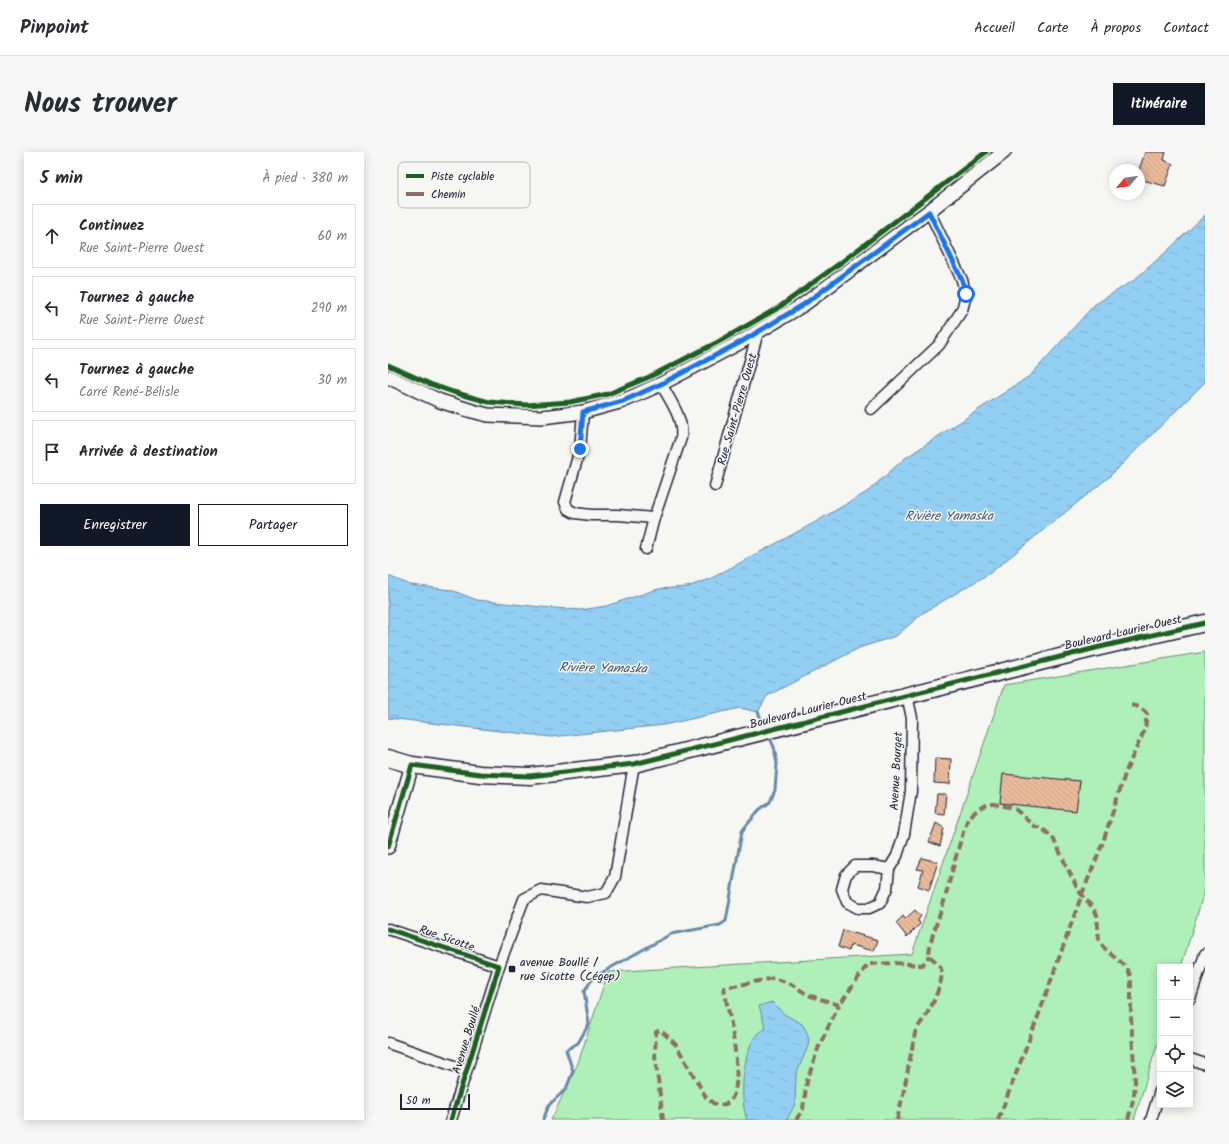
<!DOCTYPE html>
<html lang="fr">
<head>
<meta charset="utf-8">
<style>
  :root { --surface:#fff; --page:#f7f7f7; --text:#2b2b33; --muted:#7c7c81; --line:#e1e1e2; --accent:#111827 }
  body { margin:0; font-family:Kalam,sans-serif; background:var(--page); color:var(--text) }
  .controls { position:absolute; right:12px; bottom:12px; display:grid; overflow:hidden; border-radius:0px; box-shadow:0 2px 10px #0003 }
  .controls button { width:36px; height:36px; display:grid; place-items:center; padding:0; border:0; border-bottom:1px solid var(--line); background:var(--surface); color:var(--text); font:20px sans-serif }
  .compass { position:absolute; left:721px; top:12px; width:36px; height:36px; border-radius:50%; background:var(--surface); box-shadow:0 2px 10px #0003; rotate:241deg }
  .scale { position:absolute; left:12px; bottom:10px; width:70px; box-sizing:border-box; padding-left:4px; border:2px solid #22223b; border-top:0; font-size:11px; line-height:14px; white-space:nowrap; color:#22223b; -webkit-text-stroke:3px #f6f6f2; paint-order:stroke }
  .stop { position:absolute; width:12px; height:12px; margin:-9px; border:3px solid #1a73e8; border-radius:50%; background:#fff }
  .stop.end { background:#1a73e8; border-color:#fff; box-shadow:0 1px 4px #0008 }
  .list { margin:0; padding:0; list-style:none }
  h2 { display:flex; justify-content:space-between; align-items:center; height:52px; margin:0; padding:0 16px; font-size:17px }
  h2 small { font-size:13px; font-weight:400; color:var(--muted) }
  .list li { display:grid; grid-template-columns:26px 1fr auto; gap:12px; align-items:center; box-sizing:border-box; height:64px; margin:0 8px 8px; padding:0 8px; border:1px solid var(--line); border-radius:0px }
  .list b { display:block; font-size:15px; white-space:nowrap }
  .list p { margin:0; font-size:13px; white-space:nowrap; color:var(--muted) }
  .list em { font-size:13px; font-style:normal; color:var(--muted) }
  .actions { display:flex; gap:8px; padding:12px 16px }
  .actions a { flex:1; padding:9px 0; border:1px solid var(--accent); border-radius:0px; text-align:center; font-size:14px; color:var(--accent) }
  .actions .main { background:var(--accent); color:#fff }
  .icon { flex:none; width:22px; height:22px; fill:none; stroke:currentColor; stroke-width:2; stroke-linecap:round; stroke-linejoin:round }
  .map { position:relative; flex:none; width:817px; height:968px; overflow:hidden; border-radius:0px }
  header { display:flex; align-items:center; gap:24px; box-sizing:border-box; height:56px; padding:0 20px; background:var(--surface); border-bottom:1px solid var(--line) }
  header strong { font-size:19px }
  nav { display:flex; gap:22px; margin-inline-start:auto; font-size:14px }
  .intro { display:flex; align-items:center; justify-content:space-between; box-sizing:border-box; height:96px; padding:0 24px }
  h1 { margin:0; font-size:28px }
  .button { padding:10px 18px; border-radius:0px; background:var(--accent); color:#fff; font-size:14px; font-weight:700 }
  main { display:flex; gap:24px; padding:0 24px }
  aside { flex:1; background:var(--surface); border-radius:0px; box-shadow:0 2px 10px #0003 }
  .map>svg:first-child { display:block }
  .green { fill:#aff0b8; stroke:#68897a }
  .water { fill:url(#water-ripples); stroke:#6689a9 }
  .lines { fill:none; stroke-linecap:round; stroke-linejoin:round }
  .stream { stroke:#6689a9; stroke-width:3 }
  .building { fill:url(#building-back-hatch); stroke:#22223b }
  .minor-casing { stroke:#22223b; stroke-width:13 }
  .tertiary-casing { stroke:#22223b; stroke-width:16 }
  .primary-casing { stroke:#22223b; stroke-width:19 }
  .minor { stroke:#f6f6f2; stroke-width:10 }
  .tertiary { stroke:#f6f6f2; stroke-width:13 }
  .primary { stroke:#f6f6f2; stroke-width:16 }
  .quiet { stroke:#8d6e63; stroke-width:4; stroke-dasharray:8 4; stroke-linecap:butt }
  .cycleway-casing { stroke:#f6f6f2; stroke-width:8 }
  .cycleway { stroke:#1b5e20; stroke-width:5 }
  .route { stroke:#1a73e8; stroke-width:5 }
  .poi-dot { fill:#22223b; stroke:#f6f6f2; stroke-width:1.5 }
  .labels { text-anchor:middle; stroke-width:3; stroke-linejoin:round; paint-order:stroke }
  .street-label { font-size:12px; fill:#22223b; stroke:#f6f6f2 }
  .poi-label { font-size:12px; fill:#22223b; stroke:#f6f6f2; text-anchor:start }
  .water-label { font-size:13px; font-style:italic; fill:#445672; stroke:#f6f6f2 }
  .key { fill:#f6f6f2; stroke:#b6b6bb; stroke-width:1 }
  .key-label { font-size:11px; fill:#22223b }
</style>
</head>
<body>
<header>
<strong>Pinpoint</strong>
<nav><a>Accueil</a><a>Carte</a><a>À propos</a><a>Contact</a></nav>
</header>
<div class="intro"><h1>Nous trouver</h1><a class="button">Itinéraire</a></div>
<main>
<aside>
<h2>5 min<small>À pied · 380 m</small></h2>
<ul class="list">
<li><svg class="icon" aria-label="ahead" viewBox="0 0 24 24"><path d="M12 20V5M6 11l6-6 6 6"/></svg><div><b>Continuez</b><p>Rue Saint-Pierre Ouest</p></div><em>60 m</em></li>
<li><svg class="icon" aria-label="left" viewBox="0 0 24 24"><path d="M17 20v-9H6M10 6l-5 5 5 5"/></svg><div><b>Tournez à gauche</b><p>Rue Saint-Pierre Ouest</p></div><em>290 m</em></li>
<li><svg class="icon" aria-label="left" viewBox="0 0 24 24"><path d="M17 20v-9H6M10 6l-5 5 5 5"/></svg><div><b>Tournez à gauche</b><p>Carré René-Bélisle</p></div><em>30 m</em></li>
<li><svg class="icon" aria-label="arrive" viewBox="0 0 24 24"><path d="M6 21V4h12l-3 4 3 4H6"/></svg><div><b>Arrivée à destination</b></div></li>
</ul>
<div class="actions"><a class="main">Enregistrer</a><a>Partager</a></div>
</aside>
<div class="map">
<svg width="817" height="968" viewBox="0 0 817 968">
  <defs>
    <pattern id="water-ripples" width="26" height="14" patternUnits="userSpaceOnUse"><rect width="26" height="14" fill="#93cef3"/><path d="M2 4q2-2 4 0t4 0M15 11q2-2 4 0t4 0" fill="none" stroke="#7eb1d1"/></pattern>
    <pattern id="building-back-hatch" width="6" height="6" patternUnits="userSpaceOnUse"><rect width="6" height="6" fill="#eabb9a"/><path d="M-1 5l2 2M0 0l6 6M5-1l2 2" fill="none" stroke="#c8a086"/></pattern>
  </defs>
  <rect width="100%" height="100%" fill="#f6f6f2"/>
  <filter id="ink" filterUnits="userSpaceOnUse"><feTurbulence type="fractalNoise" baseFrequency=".025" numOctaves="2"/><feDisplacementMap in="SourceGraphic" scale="8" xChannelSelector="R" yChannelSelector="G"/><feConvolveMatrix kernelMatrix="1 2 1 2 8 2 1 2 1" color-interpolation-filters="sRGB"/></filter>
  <g filter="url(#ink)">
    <!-- green -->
    <path class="green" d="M817 500V737L793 815H772V883L746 968H163L190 911 220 820 524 802 616 533Z"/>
    <!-- water -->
    <g class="water">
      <path d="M817 63V230L721 325 602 421 535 461 508 484 471 496 379 544 370 560 352 556 276 573 163 585 0 566V424L23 433 63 438 89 448 153 455 193 458 218 454 270 437 299 435 322 427 424 372 479 340 516 307 643 223 706 153 746 128 778 100Z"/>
      <path d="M384 850 396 862 414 872 418 878 421 887 420 894 408 923 407 952 399 968H359C351 948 354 898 370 881 372 879 375 878 378 877L371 854Z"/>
    </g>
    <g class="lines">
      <!-- stream -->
      <g class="stream">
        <path d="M370 560 376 573"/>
        <path d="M155 968 161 953 178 937 185 919 178 898 190 891 201 872 196 839 206 825 283 782 332 773 338 769 354 679 371 658 382 650 387 638 389 612 386 595 381 584"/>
      </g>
    </g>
    <!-- building -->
    <g class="building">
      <path d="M757 0H778L776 8 785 12 777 34 751 27V18Z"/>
      <path d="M547 606 563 607 562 632 546 631Z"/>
      <path d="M615 622 692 629 688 659 612 651Z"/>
      <path d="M549 642H558L556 662 547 661Z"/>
      <path d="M548 671 556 676 552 694 541 690Z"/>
      <path d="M534 706 550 710 541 738 530 734 535 718 529 717Z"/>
      <path d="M527 758 533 764 530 768 532 772 519 785 508 771 515 764 517 767Z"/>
      <path d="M455 778 490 788 486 799 463 793 461 799 450 795Z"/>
    </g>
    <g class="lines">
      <!-- minor casing -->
      <g class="minor-casing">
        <g id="minor">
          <path d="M483 257 551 193 574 158 578 143 574 128 541 59"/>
          <path d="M195 260 192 297 177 350 180 357 187 361 203 363H230L266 366"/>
          <path d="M327 334 370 180"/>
          <path d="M258 397 266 366 293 286C296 267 282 248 273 232"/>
          <path d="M501 717 485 714H467L458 723 454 737 459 750 470 756H481L492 751 499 736 501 717 509 704 516 682 523 639 524 566 519 543"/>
          <path d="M0 777 111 814"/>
          <path d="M802 847 817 802"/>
          <path d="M0 891 78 918"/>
          <path d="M802 907 817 912"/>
          <path d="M63 968 111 814 136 747 153 738 199 745 218 741 227 725 246 612"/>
          <path d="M763 968 772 939"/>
        </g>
      </g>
      <!-- tertiary casing -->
      <g class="tertiary-casing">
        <g id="tertiary">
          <path d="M0 225 52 249 84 259 100 263 154 265 195 260 235 249 273 232 353 190 415 153 541 59 616 0"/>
          <path d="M0 695 24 613"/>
        </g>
      </g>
      <!-- primary casing -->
      <g class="primary-casing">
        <path id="primary" d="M0 606 24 613 92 622 142 624 246 612 712 495 817 471"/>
      </g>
      <!-- minor -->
      <use href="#minor" class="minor"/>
      <!-- tertiary -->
      <use href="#tertiary" class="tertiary"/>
      <!-- primary -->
      <use href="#primary" class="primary"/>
      <!-- quiet -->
      <g class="quiet">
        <path d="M275 968 267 903 268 880 272 878 281 886 288 893 318 945C324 951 328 955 337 952 362 944 339 856 336 836L386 826 403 832 420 843 451 853 480 812 507 811 534 813 539 808 541 803"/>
        <path d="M408 968 415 957 419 929 431 894 451 853"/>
        <path d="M509 968 515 943 527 881C530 873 536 868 540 860 545 853 557 824 553 817 551 811 545 808 541 803 542 785 550 769 555 753 563 725 569 697 579 669L581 665 592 656 601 652H606L621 655 627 657 633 662 639 668 646 674 656 678 665 686 690 738 705 756 709 763 711 788 715 795 734 811 740 818 743 826V865L747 930 746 944 740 968"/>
        <path d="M610 968 651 862 694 742 714 693 738 619 757 577 759 562C753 555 748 553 739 553"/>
      </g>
      <!-- cycleway casing -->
      <g class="cycleway-casing">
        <g id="cycleway">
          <path d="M0 213 42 232 65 240 101 250 138 253 182 250 220 242 261 225 330 190 390 156 455 109 598 0"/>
          <path d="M0 695 24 613 92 622 142 624 246 612 712 495 817 471"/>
          <path d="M0 777 111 814 63 968"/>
        </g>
      </g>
      <!-- cycleway -->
      <use href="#cycleway" class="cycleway"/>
    </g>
  </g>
  <g class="lines" filter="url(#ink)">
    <!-- route -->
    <path class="route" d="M192 297 195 260 235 249 273 232 353 190 415 153 541 60 574 128 578 142"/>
  </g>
  <!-- markers -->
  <rect class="poi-dot" x="120" y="813" width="8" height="8" rx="2"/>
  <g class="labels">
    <!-- street labels -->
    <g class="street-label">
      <text transform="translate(349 257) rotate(-74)" y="4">Rue Saint-Pierre Ouest</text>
      <text transform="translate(735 480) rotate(-13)" y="4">Boulevard Laurier Ouest</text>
      <text transform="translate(420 558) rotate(-14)" y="4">Boulevard Laurier Ouest</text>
      <text transform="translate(508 619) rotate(-87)" y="4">Avenue Bourget</text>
      <text transform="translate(59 786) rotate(19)" y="4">Rue Sicotte</text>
      <text transform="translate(78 888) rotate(-73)" y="4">Avenue Boullé</text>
    </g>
    <!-- poi labels -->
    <g class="poi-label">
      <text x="132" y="814">avenue Boullé /<tspan x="132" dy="14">rue Sicotte (Cégep)</tspan></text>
    </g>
    <!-- water labels -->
    <g class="water-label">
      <text x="561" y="368">Rivière Yamaska</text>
      <text transform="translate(215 515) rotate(1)" y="5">Rivière Yamaska</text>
    </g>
  </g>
  <!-- legend -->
  <rect x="10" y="10" width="132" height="46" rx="6" class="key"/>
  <rect x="18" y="22" width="18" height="4" fill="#1b5e20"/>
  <rect x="18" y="40" width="18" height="4" fill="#8d6e63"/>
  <g class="key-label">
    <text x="43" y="28">Piste cyclable</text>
    <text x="43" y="46">Chemin</text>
  </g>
</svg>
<div class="controls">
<button>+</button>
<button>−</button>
<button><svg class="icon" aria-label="locate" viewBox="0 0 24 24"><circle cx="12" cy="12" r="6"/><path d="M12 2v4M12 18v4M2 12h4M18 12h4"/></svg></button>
<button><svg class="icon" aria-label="layers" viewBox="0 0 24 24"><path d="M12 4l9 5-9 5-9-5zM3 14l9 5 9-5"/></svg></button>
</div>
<svg class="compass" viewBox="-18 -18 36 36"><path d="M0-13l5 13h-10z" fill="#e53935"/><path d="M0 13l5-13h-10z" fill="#7c7c81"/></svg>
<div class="scale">50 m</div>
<div class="stop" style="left:578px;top:142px"></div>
<div class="stop end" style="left:192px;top:297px"></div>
</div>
</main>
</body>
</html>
